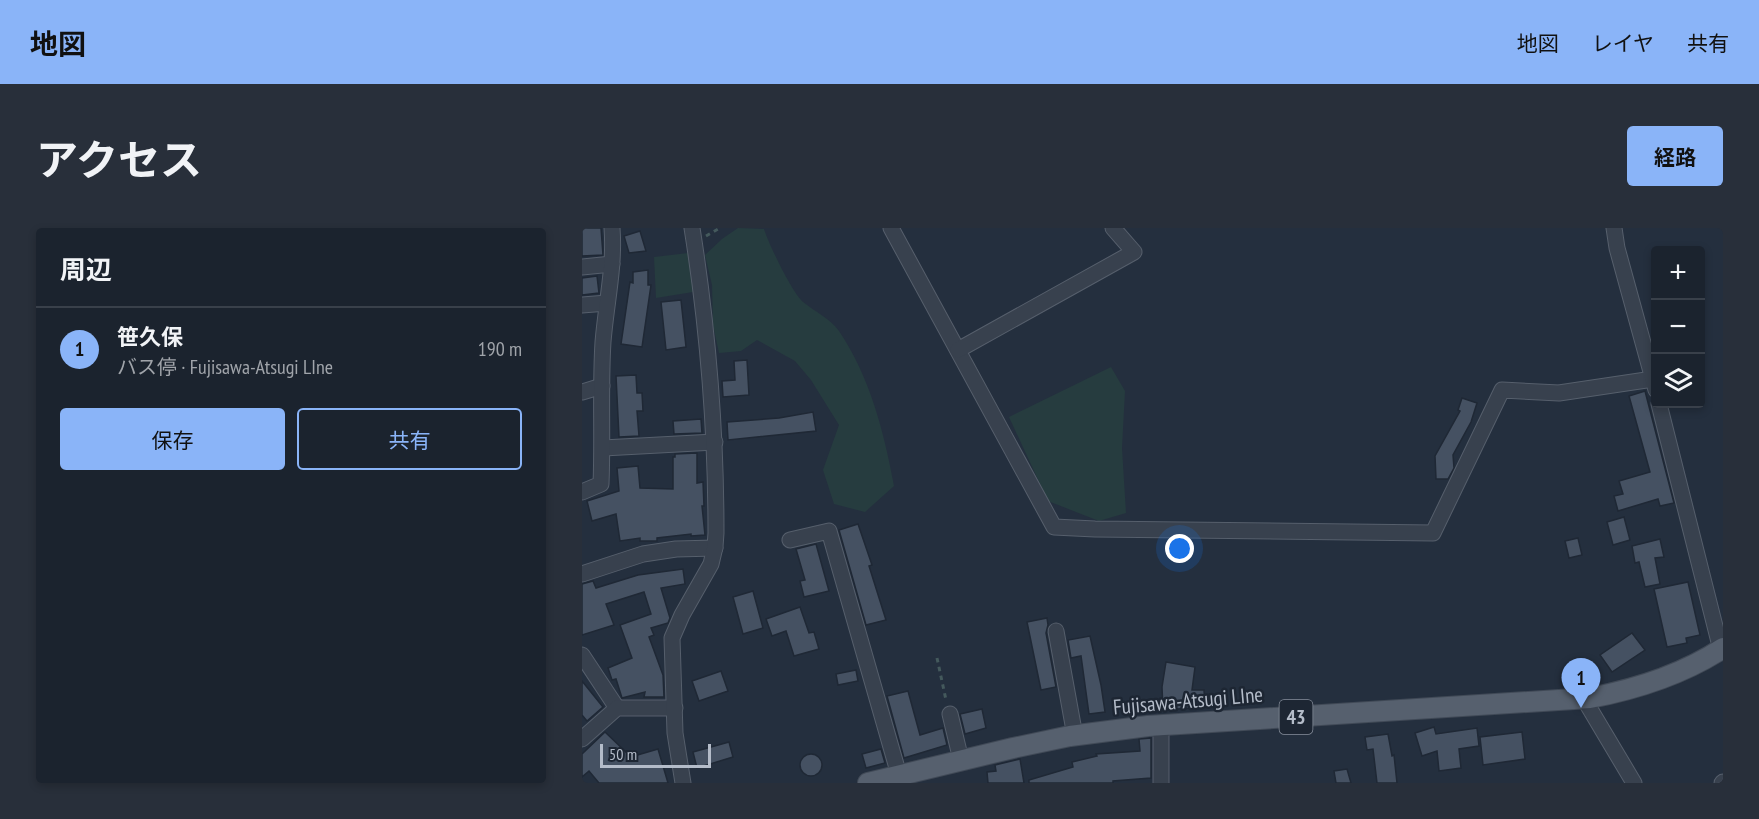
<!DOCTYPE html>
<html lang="ja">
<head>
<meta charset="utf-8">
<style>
  :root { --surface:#1b232e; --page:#282f3a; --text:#f1f3f6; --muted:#a0a4aa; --line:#39404a; --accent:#8ab4f8 }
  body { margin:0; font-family:"PT Sans Narrow","Noto Sans JP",sans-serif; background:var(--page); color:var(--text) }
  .controls { position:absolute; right:18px; top:18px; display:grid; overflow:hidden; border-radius:6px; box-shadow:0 3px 9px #0003 }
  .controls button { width:54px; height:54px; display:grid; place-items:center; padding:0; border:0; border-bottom:2px solid var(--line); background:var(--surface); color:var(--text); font:30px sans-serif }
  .scale { position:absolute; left:18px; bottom:15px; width:111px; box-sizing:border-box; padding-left:6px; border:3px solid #b4bcc9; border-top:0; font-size:16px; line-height:21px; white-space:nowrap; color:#b4bcc9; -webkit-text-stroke:4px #1d2633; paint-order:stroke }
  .you { position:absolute; left:598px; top:321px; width:21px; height:21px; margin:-15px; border:4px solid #fff; border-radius:50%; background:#1a73e8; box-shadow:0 0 0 9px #1a73e833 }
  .badge { display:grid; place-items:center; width:39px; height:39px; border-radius:50%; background:var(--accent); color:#111; font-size:20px; font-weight:700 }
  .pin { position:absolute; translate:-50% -50px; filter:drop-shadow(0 2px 3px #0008) }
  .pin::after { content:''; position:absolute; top:32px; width:21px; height:18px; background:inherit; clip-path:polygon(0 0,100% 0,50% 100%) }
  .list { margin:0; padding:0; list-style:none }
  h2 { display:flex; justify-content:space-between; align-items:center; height:78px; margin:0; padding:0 24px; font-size:26px }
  h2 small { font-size:20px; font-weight:400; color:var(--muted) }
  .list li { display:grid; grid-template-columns:39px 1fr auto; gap:18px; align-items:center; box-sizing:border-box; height:84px; padding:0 24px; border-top:2px solid var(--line) }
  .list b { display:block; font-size:22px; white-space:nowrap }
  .list p { margin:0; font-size:20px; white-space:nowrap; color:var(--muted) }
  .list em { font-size:20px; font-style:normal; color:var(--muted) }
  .actions { display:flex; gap:12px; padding:18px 24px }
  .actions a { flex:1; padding:14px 0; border:2px solid var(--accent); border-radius:6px; text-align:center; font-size:21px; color:var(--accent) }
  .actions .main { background:var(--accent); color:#111 }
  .icon { flex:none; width:33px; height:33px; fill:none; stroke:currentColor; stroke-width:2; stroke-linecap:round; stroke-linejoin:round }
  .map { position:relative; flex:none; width:1141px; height:555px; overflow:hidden; border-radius:6px }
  header { display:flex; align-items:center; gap:36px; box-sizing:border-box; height:84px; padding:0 30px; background:var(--accent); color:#111 }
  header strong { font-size:28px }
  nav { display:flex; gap:33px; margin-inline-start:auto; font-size:21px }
  .intro { display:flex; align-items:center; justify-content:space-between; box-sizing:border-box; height:144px; padding:0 36px }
  h1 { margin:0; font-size:42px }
  .button { padding:15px 27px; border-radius:6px; background:var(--accent); color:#111; font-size:21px; font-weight:700 }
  main { display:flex; gap:36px; padding:0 36px }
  aside { flex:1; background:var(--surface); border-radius:6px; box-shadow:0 3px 9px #0003 }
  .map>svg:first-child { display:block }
  .green { fill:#263c3f }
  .building { fill:#455162; stroke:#1f2835; stroke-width:1.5 }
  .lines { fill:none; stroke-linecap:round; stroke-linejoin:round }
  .minor-casing { stroke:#565f6c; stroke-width:17 }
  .major-casing { stroke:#414a57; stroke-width:22 }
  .path { stroke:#44595c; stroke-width:3; stroke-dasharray:4.5 4.5; stroke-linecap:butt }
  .minor { stroke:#38414e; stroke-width:15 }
  .major { stroke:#56606e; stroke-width:20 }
  .labels { text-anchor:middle; stroke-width:5; stroke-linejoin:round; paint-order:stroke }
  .shield { fill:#1d2633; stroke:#878f9c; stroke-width:1.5 }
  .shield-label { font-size:20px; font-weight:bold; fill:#b4bcc9 }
  .street-label { font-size:21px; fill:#b4bcc9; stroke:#1d2633 }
</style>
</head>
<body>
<header>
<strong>地図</strong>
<nav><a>地図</a><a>レイヤ</a><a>共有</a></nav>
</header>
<div class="intro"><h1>アクセス</h1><a class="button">経路</a></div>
<main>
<aside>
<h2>周辺<small></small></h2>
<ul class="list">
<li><span class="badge">1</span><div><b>笹久保</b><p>バス停 · Fujisawa-Atsugi LIne</p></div><em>190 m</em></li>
</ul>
<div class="actions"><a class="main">保存</a><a>共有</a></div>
</aside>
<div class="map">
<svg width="1141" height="555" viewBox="0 0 1141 555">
  <rect width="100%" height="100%" fill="#242f3e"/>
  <!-- green -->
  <g class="green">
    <path d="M156 0 182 1C187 17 210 64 221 74 232 83 249 91 257 103 288 149 302 204 312 258L283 284 252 276 241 242 257 197 229 152 213 133 175 112 159 123 137 125 131 97 130 57 123 27 140 11Z"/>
    <path d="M106 25 111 64 74 70 72 29Z"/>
    <path d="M529 139 543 163 540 220 544 285 517 293 466 273 427 189Z"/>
  </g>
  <!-- building -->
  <g class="building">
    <path d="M0 0H19L21 27 0 28Z"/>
    <path d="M58 3 64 23 47 25 42 8Z"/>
    <path d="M66 42V57H69L60 119 39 116 48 54 51 55V44Z"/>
    <path d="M15 48 17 65 0 67V50Z"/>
    <path d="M99 72 104 119 84 122 79 74Z"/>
    <path d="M165 132 167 167 141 169 140 153 153 152 152 133Z"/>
    <path d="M54 147 55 165H60L61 183H55L57 208 37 209 34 148Z"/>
    <path d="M1063 163 1092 275 1078 278 1076 271 1036 283 1032 268 1041 266 1037 253 1068 244 1047 168Z"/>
    <path d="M880 170 895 175 889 194 871 227 872 240 866 251H854L853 228 878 183 876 182Z"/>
    <path d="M231 184 234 203 146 212 145 194 197 190Z"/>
    <path d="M119 191 120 205 92 206 91 193Z"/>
    <path d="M115 225V255L121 254 122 278H120L123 307 109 308V306L75 310V313H58V310L38 313 34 286 10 293 5 273 37 263 35 240 56 238 58 260 91 261V229H93V226Z"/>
    <path d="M1042 289 1048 312 1031 317 1025 294Z"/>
    <path d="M276 296 290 337 287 338 304 392 284 397 257 302Z"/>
    <path d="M996 310 1000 327 987 330 983 313Z"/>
    <path d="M1078 311 1082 329 1073 330 1078 356 1063 359 1057 334 1053 335 1050 318Z"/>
    <path d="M234 316 247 363 222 369 218 353 223 352 214 321Z"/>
    <path d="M101 341 103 356 79 360 88 390 86 395 69 400 72 407 67 409 81 447 82 469H62L63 464 40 470 34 451 30 452 26 440 50 430 38 397 69 386 62 364 24 376 32 397 0 407V356L11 353 14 360 56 347Z"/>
    <path d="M1106 354 1118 407 1104 410 1105 415 1085 419 1072 361Z"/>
    <path d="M171 363 181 400 161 406 151 369Z"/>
    <path d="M218 379 227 405 232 404 237 421 212 428 204 403 190 408 184 391Z"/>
    <path d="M465 390 466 397 464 405 474 459 459 462 445 394Z"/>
    <path d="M1050 405 1063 422 1030 444 1018 427Z"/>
    <path d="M508 408 519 457 523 484 507 486 499 428 489 430 486 412Z"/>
    <path d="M584 434 613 439 610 462H622L623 479 581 482 580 459Z"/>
    <path d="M274 442 276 453 256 457 254 446Z"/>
    <path d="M139 443 146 463 117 473 110 453Z"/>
    <path d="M0 453 21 479 5 493 0 487Z"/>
    <path d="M326 463 338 507 361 500 365 517 322 530 305 468Z"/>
    <path d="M400 481 404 500 383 506 378 486Z"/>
    <path d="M852 499 854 506 895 500 897 518 877 521 879 540 857 543 855 523 840 528 833 505Z"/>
    <path d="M23 504 49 529 76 521 86 555H17L7 543 0 549V526Z"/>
    <path d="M940 504 943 531 901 537 898 509Z"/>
    <path d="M806 506 810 528 812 527 815 555H795L791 521 785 522 783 509Z"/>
    <path d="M569 510V550L531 553V555H447V552L491 539 490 534 515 528 514 526 558 523 557 511Z"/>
    <path d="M147 514 151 529 115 540 111 524Z"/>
    <path d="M299 521 303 535 284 540 280 526Z"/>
    <circle cx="229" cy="537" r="11"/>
    <path d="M438 531 442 555H406L405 544 414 543 413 537Z"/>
    <path d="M765 541 769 555H754L752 543Z"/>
  </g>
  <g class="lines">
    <!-- minor casing -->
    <g class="minor-casing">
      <g id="minor">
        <path d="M309 0 472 299 513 301 851 305 920 162 977 165 1071 151"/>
        <path d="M1032 0 1035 20 1074 162"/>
        <path d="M0 39 30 36"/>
        <path d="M0 77 25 75"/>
        <path d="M376 122 552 24 531 0"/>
        <path d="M0 164 20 158"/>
        <path d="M1077 176 1139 422"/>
        <path d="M21 220 133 214"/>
        <path d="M0 264 19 256C21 209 18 162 21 114 24 76 33 38 30 0"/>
        <path d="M208 312 247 303 317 547"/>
        <path d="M0 346 61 326 94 321 133 320"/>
        <path d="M474 403 493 508"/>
        <path d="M0 427 35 480"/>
        <path d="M1002 471 1052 555"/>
        <path d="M368 486 379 532"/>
        <path d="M579 497V555"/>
        <path d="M0 511 35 480H93"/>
        <path d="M101 555 93 505 90 410 100 387 129 336 133 319 134 305C134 203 126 101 110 0"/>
        <path d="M1140 555 1141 554"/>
      </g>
    </g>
    <!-- major casing -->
    <g class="major-casing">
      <path id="major" d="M286 555 431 520 488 508 566 498 1008 470C1055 461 1100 447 1141 420"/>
    </g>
    <!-- path -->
    <g class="path">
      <path d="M124 8 138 0"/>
      <path d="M355 430 364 472"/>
    </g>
    <!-- minor -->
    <use href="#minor" class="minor"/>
    <!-- major -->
    <use href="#major" class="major"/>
  </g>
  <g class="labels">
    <!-- shield labels -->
    <rect class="shield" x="697.5" y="472" width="33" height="34" rx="4.5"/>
    <g class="shield-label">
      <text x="714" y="496">43</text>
    </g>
    <!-- street labels -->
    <g class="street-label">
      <text transform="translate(606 473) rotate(-5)" y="7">Fujisawa-Atsugi LIne</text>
    </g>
  </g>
</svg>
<div class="controls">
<button>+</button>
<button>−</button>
<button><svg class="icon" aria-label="layers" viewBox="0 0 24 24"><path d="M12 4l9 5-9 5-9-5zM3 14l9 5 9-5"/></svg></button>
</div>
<div class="scale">50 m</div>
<div class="you"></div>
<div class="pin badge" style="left:999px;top:480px">1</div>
</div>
</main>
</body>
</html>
